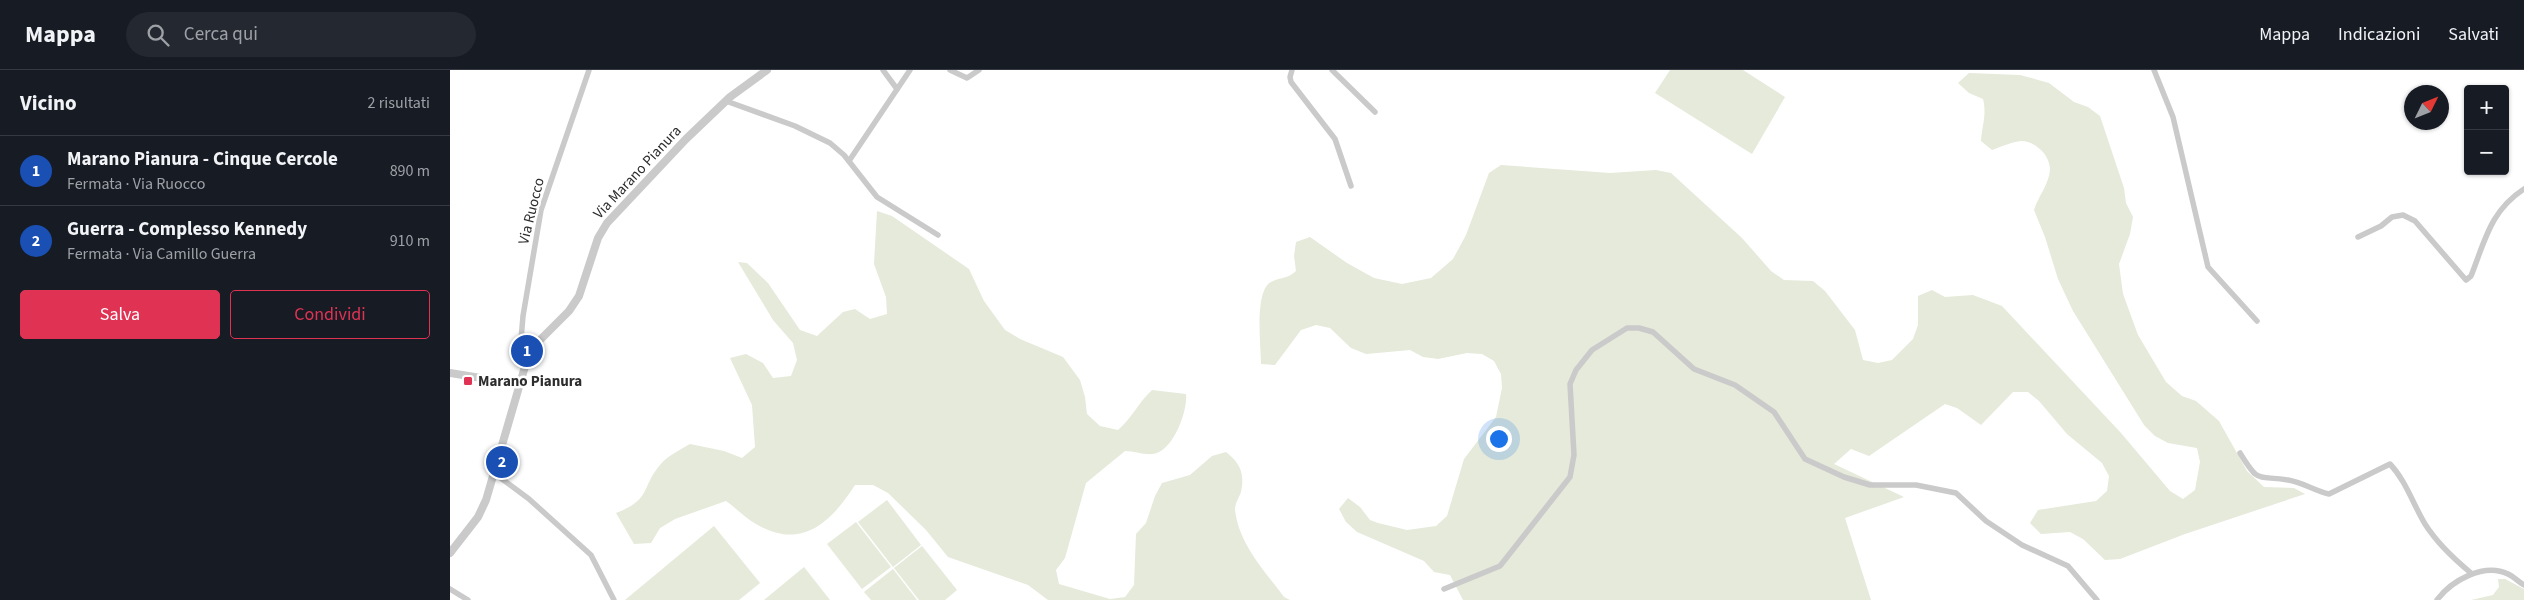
<!DOCTYPE html>
<html lang="it">
<head>
<meta charset="utf-8">
<style>
  :root { --surface:#171b24; --page:#242831; --text:#f1f3f6; --muted:#9ea1a6; --line:#363941; --accent:#e03354 }
  body { margin:0; font-family:"Source Sans 3",sans-serif; background:var(--page); color:var(--text) }
  .controls { position:absolute; right:15px; top:15px; display:grid; overflow:hidden; border-radius:5px; box-shadow:0 1px 4px #0004 }
  .controls button { width:45px; height:45px; display:grid; place-items:center; padding:0; border:0; border-bottom:1px solid var(--line); background:var(--surface); color:var(--text); font:25px sans-serif }
  .compass { position:absolute; left:1954px; top:15px; width:45px; height:45px; border-radius:50%; background:var(--surface); box-shadow:0 1px 4px #0004; rotate:47deg }
  .you { position:absolute; left:1048px; top:368px; width:18px; height:18px; margin:-12px; border:4px solid #fff; border-radius:50%; background:#1a73e8; box-shadow:0 0 0 8px #1a73e833 }
  .badge { display:grid; place-items:center; width:32px; height:32px; border-radius:50%; background:var(--accent); color:#fff; font-size:16px; font-weight:700 }
  .pin { position:absolute; translate:-50% -50%; border:2px solid #fff; box-shadow:0 1px 5px #0006 }
  .list { margin:0; padding:0; list-style:none }
  h2 { display:flex; justify-content:space-between; align-items:center; height:65px; margin:0; padding:0 20px; font-size:21px }
  h2 small { font-size:16px; font-weight:400; color:var(--muted) }
  .list li { display:grid; grid-template-columns:32px 1fr auto; gap:15px; align-items:center; box-sizing:border-box; height:70px; padding:0 20px; border-top:1px solid var(--line) }
  .list b { display:block; font-size:19px; white-space:nowrap }
  .list p { margin:0; font-size:16px; white-space:nowrap; color:var(--muted) }
  .list em { font-size:16px; font-style:normal; color:var(--muted) }
  .actions { display:flex; gap:10px; padding:15px 20px }
  .actions a { flex:1; padding:11px 0; border:1px solid var(--accent); border-radius:5px; text-align:center; font-size:18px; color:var(--accent) }
  .actions .main { background:var(--accent); color:#fff }
  .icon { flex:none; width:28px; height:28px; fill:none; stroke:currentColor; stroke-width:2; stroke-linecap:round; stroke-linejoin:round }
  .map { position:relative; flex:none; width:2074px; height:530px; overflow:hidden }
  header { display:flex; align-items:center; gap:30px; box-sizing:border-box; height:70px; padding:0 25px; background:var(--surface); border-bottom:1px solid var(--line) }
  header strong { font-size:24px }
  nav { display:flex; gap:28px; margin-inline-start:auto; font-size:18px }
  .search { width:350px; height:45px; background:var(--page); display:flex; align-items:center; gap:12px; box-sizing:border-box; padding:0 18px; border-radius:28px; color:var(--muted); font-size:19px }
  main { display:flex }
  aside { flex:1; background:var(--surface) }
  .map>svg:first-child { display:block }
  .green { fill:#e5eada }
  .lines { fill:none; stroke-linecap:round; stroke-linejoin:round }
  .minor { stroke:#cacaca; stroke-width:5.5 }
  .tertiary { stroke:#cacaca; stroke-width:8 }
  .poi-dot { fill:#e03354; stroke:#fff; stroke-width:2 }
  .labels { text-anchor:middle; stroke-width:5; stroke-linejoin:round; paint-order:stroke }
  .street-label { font-size:15px; fill:#2d2d2d; stroke:#fff }
  .poi-label { font-size:15px; font-weight:bold; fill:#2d2d2d; stroke:#fff; text-anchor:start }
</style>
</head>
<body>
<header>
<strong>Mappa</strong>
<div class="search"><svg class="icon" aria-label="search" viewBox="0 0 24 24"><circle cx="10" cy="10" r="6"/><path d="M15 15l6 6"/></svg>Cerca qui</div>
<nav><a>Mappa</a><a>Indicazioni</a><a>Salvati</a></nav>
</header>
<main>
<aside>
<h2>Vicino<small>2 risultati</small></h2>
<ul class="list">
<li><span class="badge" style="background:#1a4fb4">1</span><div><b>Marano Pianura - Cinque Cercole</b><p>Fermata · Via Ruocco</p></div><em>890 m</em></li>
<li><span class="badge" style="background:#1a4fb4">2</span><div><b>Guerra - Complesso Kennedy</b><p>Fermata · Via Camillo Guerra</p></div><em>910 m</em></li>
</ul>
<div class="actions"><a class="main">Salva</a><a>Condividi</a></div>
</aside>
<div class="map">
<svg width="2074" height="530" viewBox="0 0 2074 530">
  <rect width="100%" height="100%" fill="#fff"/>
  <!-- green -->
  <g class="green">
    <path d="M1220 0H1293L1335 27 1302 84 1205 23Z"/>
    <path d="M1519 3 1570 5 1599 13 1624 32 1638 37 1650 46 1674 118 1676 133 1683 147 1680 164 1669 194 1673 224 1688 265 1716 312 1732 326 1746 331 1769 351 1797 401 1814 417 1844 418 1855 424 1735 464 1670 489 1655 490 1633 469 1620 462 1591 464 1580 453 1588 440 1646 431 1657 421 1659 406 1652 393 1617 364 1589 331 1578 322H1563L1531 355 1507 338 1495 334 1419 386 1401 379 1384 394 1454 427 1395 448 1421 530H1013L1000 505 984 502 974 491 907 462 896 452 889 439 898 428 910 437 920 450 928 453 957 460 986 456 997 446 1014 389 1046 347 1052 318 1051 304 1044 291 1032 284 1017 283 988 289 973 287 960 280 916 284 901 278 880 258 866 255 851 260 825 295 811 294C811 276 804 221 821 212 830 207 838 209 846 201L844 186 846 172 860 167 897 193 924 208 952 214 981 208 1003 189 1016 165 1039 103 1051 95 1160 103 1206 100 1221 103 1292 168 1321 201 1334 210 1363 211 1375 221 1405 260 1413 290 1428 293 1442 290 1463 269 1468 255V226L1482 220 1495 227 1523 225 1552 236 1671 363 1720 421 1733 429 1745 420 1750 392 1747 378 1718 373 1705 366 1694 355 1623 241 1608 209 1595 167 1584 140C1588 127 1599 114 1600 100 1600 86 1588 73 1573 71 1563 71 1551 77 1542 80L1531 71C1532 55 1537 45 1533 29L1519 23 1508 13Z"/>
    <path d="M427 141 442 146 519 199 534 231 555 260 570 269 613 287 630 310 635 327 637 344 650 356 668 360C682 348 688 333 702 320L736 324C738 340 723 383 702 384 694 385 684 381 675 381L636 413 615 488 606 500 609 514 660 529 675 527 684 515 686 464 696 453 705 426 712 413 740 405 762 386 776 382C790 393 795 403 791 422 789 428 785 433 785 440 789 474 814 500 834 527L840 530H598L578 515 498 487 476 460 438 423 423 415H405C381 452 352 481 306 454 295 448 286 438 276 431L225 449 210 458 201 473 184 474 166 443C202 429 190 419 210 395 217 386 230 380 240 374L274 381 292 388 305 377 302 335 280 288 296 284 313 293 323 308 341 306 347 290 343 273 323 250 288 192 297 193 318 213 350 260 367 266 393 242 405 239 420 249 437 244 436 227 424 194Z"/>
    <path d="M437 430 471 475 443 497 408 452Z"/>
    <path d="M406 452 441 497 412 519 377 474Z"/>
    <path d="M264 456 310 513 289 530H175Z"/>
    <path d="M472 476 507 520 495 530H469L444 498Z"/>
    <path d="M354 497 380 530H314Z"/>
    <path d="M443 499 467 530H421L414 522Z"/>
    <path d="M2048 509H2055L2074 519V530H2021L2043 525 2049 517Z"/>
  </g>
  <g class="lines">
    <!-- minor -->
    <g class="minor">
      <path d="M433 0 447 19"/>
      <path d="M500 0 517 8 529 0"/>
      <path d="M842 0 840 7 841 12 885 69 901 116"/>
      <path d="M882 0 925 42"/>
      <path d="M1704 0 1723 47 1758 197 1807 251"/>
      <path d="M276 31 345 56 380 73 394 85 427 127 488 165"/>
      <path d="M399 91 460 0"/>
      <path d="M1908 167 1931 156 1942 147 1953 145 1965 151 2016 210 2021 206C2035 171 2040 141 2074 119"/>
      <path d="M76 293 71 270 73 246 91 140 139 0"/>
      <path d="M1790 383C1809 414 1806 405 1838 410 1852 412 1865 421 1879 424L1940 394C1956 411 1963 434 1975 454 1987 473 2004 489 2021 503"/>
      <path d="M44 403 79 429 141 485 164 530"/>
      <path d="M0 519 18 530"/>
      <path d="M994 519 1050 496 1120 407 1124 385 1120 314 1126 300 1142 280 1177 258H1189L1203 262 1244 299 1285 315 1324 342 1355 389 1394 407 1420 415H1466L1506 423 1536 451 1572 475 1618 496 1647 530"/>
      <path d="M1987 530C2001 511 2034 492 2058 504 2064 507 2069 512 2074 515"/>
    </g>
    <!-- tertiary -->
    <g class="tertiary">
      <path d="M0 303 68 314"/>
      <path d="M0 483 28 447 36 430 76 293 84 276 119 241 129 226 148 168 157 153 236 69 280 27 317 0"/>
    </g>
  </g>
  <!-- markers -->
  <rect class="poi-dot" x="13" y="306" width="10" height="10" rx="2.5"/>
  <g class="labels">
    <!-- street labels -->
    <g class="street-label">
      <text transform="translate(187 102) rotate(-47)" y="5">Via Marano Pianura</text>
      <text transform="translate(81 141) rotate(-76)" y="5">Via Ruocco</text>
    </g>
    <!-- poi labels -->
    <g class="poi-label">
      <text x="28" y="316">Marano Pianura</text>
    </g>
  </g>
</svg>
<div class="controls">
<button>+</button>
<button>−</button>
</div>
<svg class="compass" viewBox="-18 -18 36 36"><path d="M0-13l5 13h-10z" fill="#e53935"/><path d="M0 13l5-13h-10z" fill="#9ea1a6"/></svg>
<div class="you"></div>
<div class="pin badge" style="left:77px;top:281px;background:#1a4fb4">1</div>
<div class="pin badge" style="left:52px;top:392px;background:#1a4fb4">2</div>
</div>
</main>
</body>
</html>
